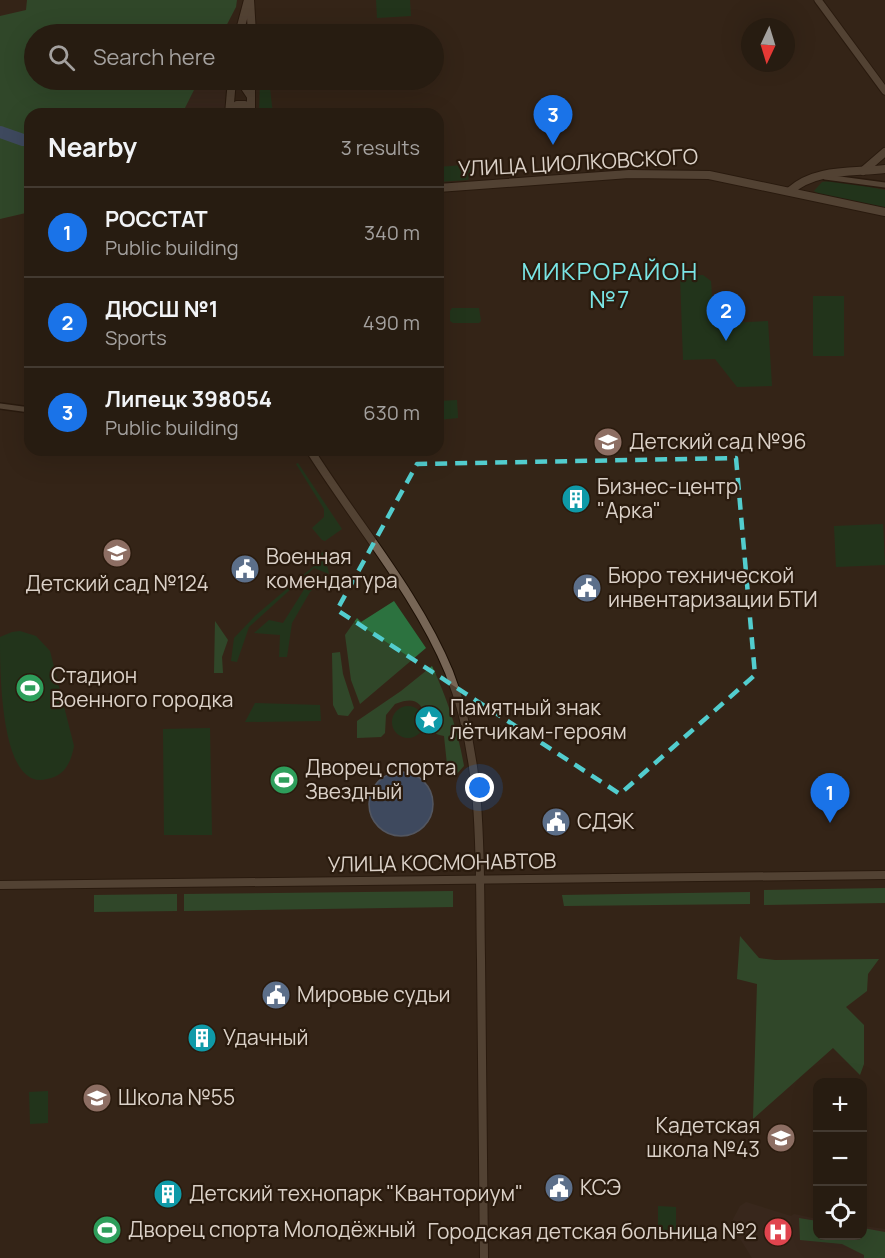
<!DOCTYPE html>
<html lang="en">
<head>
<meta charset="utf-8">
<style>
  :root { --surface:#271c11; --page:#33291f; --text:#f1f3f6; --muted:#a4a19f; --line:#433a31; --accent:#1a73e8 }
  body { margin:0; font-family:Manrope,sans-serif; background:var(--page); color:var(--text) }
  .controls { position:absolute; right:18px; bottom:18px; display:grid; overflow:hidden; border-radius:12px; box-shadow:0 6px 24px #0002 }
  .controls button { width:54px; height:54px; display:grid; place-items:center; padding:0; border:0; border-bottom:2px solid var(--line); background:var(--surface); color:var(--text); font:30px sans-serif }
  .compass { position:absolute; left:741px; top:18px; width:54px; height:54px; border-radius:50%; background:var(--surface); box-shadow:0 6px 24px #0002; rotate:184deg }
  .you { position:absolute; left:480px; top:788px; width:21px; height:21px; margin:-15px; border:4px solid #fff; border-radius:50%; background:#1a73e8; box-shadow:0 0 0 9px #1a73e833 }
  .badge { display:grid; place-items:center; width:39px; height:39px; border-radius:50%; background:var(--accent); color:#fff; font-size:20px; font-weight:700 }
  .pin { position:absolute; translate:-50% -50px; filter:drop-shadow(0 2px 3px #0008) }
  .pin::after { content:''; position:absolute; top:32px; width:21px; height:18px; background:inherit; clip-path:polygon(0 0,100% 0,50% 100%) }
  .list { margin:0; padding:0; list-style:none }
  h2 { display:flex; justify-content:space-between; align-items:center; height:78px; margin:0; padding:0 24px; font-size:26px }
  h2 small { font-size:20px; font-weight:400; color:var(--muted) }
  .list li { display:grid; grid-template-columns:39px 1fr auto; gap:18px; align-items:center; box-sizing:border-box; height:90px; padding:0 24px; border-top:2px solid var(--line) }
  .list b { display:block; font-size:22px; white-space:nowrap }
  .list p { margin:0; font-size:20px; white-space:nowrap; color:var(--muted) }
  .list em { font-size:20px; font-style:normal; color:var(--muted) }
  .icon { flex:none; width:33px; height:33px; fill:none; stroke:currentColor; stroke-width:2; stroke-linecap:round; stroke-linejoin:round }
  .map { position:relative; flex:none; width:885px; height:1258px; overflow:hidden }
  .search { position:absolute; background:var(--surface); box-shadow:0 6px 24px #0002; left:24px; top:24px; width:420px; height:66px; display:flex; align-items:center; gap:15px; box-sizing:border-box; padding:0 21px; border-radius:33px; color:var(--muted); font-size:22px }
  .panel { position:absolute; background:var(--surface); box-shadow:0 6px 24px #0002; left:24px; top:108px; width:420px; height:348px; border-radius:18px }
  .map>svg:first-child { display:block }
  .commercial { fill:#3d2b23 }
  .green { fill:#0c4820 }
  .forest { fill:#2c723f }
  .water { fill:#4b77b3; stroke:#7692b9; stroke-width:1.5 }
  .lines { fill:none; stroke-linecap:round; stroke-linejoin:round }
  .river { stroke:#4b77b3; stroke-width:12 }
  .minor-casing { stroke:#1b0e03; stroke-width:8 }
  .tertiary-casing { stroke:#1b0e03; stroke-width:9 }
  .secondary-casing { stroke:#1b0e03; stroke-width:10 }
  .minor { stroke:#776656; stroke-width:5 }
  .tertiary { stroke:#776656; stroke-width:7 }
  .secondary { stroke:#776656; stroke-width:8 }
  .marked { fill:none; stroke:#52cdce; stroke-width:4.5; stroke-dasharray:12 8; stroke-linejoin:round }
  .labels { text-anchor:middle; stroke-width:4.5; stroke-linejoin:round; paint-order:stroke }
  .street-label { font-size:21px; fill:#dbd1c8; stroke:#2a1b0e }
  .poi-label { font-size:21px; fill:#dbd1c8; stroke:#2a1b0e; text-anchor:start }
  .quarter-label { font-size:24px; letter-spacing:1.5px; fill:#79e5e5; stroke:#2a1b0e }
</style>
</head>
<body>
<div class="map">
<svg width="885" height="1258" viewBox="0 0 885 1258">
  <rect width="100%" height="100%" fill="#342517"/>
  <!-- commercial -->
  <g class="commercial">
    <path d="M199 80H226L225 114H182Z"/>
    <path d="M746 1202 791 1216 794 1214 817 1219 818 1236H862L863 1226 885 1229V1258H752L739 1237 738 1227 734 1226 732 1221 740 1206Z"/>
  </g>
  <!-- green -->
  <g class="green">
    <path d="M376 0H410L411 16 377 18Z"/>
    <path d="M260 80H269L273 114H259Z"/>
    <path d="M475 164 468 180 438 182V167Z"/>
    <path d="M835 180 885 190V208L819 194 814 191 822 182Z"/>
    <path d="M703 275 711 281 712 296 727 312V323L768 321 772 386 737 387 715 359 683 360 680 276Z"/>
    <rect x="813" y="296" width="31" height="60"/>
    <path d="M452 308H479L481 321 479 323H453L450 321V311Z"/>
    <path d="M457 400 458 418 438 420V401Z"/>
    <path d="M298 463 342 529 325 541 322 540 312 528 324 517V509L296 464Z"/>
    <path d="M883 524 885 565 836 567 834 526Z"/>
    <path d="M324 551 329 574 314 568 249 627 237 662 231 661 234 638 256 615 321 560 318 556Z"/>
    <path d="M317 575 320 576 317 582 318 584 310 592 292 623 287 657H279L280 635 254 633 269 620 283 623 305 588Z"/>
    <path d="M20 631 36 636 50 651 74 746C71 762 65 776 47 779 0 792 0 672 0 637L12 632Z"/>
    <path d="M255 703 320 705 321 721 245 722Z"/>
    <circle cx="408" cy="722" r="16"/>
    <path d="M210 728 212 835H164L163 729Z"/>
    <path d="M48 1091V1123L30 1124 29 1092Z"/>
    <path d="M658 1206 676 1207V1231H658Z"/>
  </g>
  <!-- forest -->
  <g class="forest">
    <path d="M27 0H237L236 7 222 34H34V80H199L182 114H30V212L0 219V16L26 10Z"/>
    <path d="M394 601 426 648 360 704 351 680 345 635 357 618 361 622Z"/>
    <path d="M215 621 228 640 222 657 223 673H214Z"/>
    <path d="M340 652 343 674 354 708 348 716 338 715 333 705 332 653Z"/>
    <path d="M432 666C447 698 458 731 464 766L454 777 448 774 444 736C441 735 438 735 435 733 421 721 429 690 395 704L386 715 385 733 381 737 357 738V721L401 691Z"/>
    <path d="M885 888V903L764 905V890Z"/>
    <path d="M453 891V907L184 911V894Z"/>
    <path d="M750 892V904L564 906 562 895Z"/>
    <path d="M177 894V911L94 912V895Z"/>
    <path d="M740 936 759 958 775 960 879 959 868 974 867 991 846 1007 864 1025V1064L860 1075 833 1048 753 1119 757 984 737 979Z"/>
    <path d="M799 1218 817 1221 818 1236H862L863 1228 885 1232V1258H864V1255L842 1244 800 1240Z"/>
  </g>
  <!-- water -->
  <circle class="water" cx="401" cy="804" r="32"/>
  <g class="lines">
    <!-- river -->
    <path class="river" d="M0 132 23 140"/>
    <!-- minor casing -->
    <g class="minor-casing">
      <g id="minor">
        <path d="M825 177 885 185"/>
        <path d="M0 406 30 410"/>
      </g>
    </g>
    <!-- tertiary casing -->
    <g class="tertiary-casing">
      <path id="tertiary" d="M818 0 885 91"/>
    </g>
    <!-- secondary casing -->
    <g class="secondary-casing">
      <g id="secondary">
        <path d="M250 0 252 34"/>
        <path d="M239 34 248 0"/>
        <path d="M234 80 244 86 250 95"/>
        <path d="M229 112 237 105H245L251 109"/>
        <path d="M229 114 232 80"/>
        <path d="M251 114V80"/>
        <path d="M863 171 885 152"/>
        <path d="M438 188 629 174 709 175 885 212"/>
        <path d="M790 191C816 168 852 173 885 169"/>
        <path d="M310 450C355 522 417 594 449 672 485 763 479 863 481 959 482 1059 483 1158 484 1258"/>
        <path d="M0 885 885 875"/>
      </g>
    </g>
    <!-- minor -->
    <use href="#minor" class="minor"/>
    <!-- tertiary -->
    <use href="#tertiary" class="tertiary"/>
    <!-- secondary -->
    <use href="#secondary" class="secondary"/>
  </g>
  <!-- marked area -->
  <path d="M0 0H885V1258H0ZM736 458 755 675 620 794 337 610 417 464Z" fill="#342517" fill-opacity=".55" fill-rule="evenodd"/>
  <path class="marked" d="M736 458 755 675 620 794 337 610 417 464Z"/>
  <!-- icons -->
  <defs>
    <g id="school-disc" transform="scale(1.5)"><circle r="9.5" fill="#8d6e63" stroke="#2a1b0e"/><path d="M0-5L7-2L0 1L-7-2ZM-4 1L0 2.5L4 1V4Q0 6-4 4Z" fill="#fff"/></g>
    <g id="building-disc" transform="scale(1.5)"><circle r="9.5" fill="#0f9aa8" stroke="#2a1b0e"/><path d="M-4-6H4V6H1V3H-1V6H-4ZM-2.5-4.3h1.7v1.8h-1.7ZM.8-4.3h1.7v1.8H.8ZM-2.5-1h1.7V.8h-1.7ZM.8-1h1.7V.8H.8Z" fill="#fff"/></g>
    <g id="civic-disc" transform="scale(1.5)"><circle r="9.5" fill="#5c6f8a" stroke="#2a1b0e"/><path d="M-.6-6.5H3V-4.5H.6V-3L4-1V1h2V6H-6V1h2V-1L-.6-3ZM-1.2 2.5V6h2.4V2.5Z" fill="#fff"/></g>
    <g id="stadium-disc" transform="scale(1.5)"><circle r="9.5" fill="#2e9e5b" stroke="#2a1b0e"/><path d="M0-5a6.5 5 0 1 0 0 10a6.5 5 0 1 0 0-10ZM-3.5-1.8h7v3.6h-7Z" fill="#fff"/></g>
    <g id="sight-disc" transform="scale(1.5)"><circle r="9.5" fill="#0f9aa8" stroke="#2a1b0e"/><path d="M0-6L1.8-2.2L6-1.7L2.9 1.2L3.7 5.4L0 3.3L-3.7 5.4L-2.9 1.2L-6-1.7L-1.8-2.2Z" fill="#fff"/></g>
    <g id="hospital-disc" transform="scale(1.5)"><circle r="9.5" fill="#e0444e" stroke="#2a1b0e"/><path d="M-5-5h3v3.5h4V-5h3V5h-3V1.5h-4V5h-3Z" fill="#fff"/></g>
  </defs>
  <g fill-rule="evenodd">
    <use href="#school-disc" x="608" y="442"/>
    <use href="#building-disc" x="576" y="499"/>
    <use href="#school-disc" x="117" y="553"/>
    <use href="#civic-disc" x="245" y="569"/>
    <use href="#civic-disc" x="587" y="588"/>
    <use href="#stadium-disc" x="30" y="688"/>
    <use href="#sight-disc" x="429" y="720"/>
    <use href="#stadium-disc" x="284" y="780"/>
    <use href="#civic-disc" x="556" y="822"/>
    <use href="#civic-disc" x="276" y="995"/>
    <use href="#building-disc" x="202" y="1038"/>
    <use href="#school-disc" x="97" y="1098"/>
    <use href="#school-disc" x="781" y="1138"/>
    <use href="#civic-disc" x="559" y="1188"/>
    <use href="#building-disc" x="168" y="1194"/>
    <use href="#stadium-disc" x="107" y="1230"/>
    <use href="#hospital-disc" x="778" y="1232"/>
  </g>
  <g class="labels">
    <!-- street labels -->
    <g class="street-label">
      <text transform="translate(578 163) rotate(-3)" y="7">УЛИЦА ЦИОЛКОВСКОГО</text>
      <text transform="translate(442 863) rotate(-1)" y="7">УЛИЦА КОСМОНАВТОВ</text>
    </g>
    <!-- poi labels -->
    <g class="poi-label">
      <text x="629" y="449">Детский сад №96</text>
      <text x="597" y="494">Бизнес-центр<tspan x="597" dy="24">"Арка"</tspan></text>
      <text x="266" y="564">Военная<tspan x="266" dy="24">комендатура</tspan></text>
      <text x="608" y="583">Бюро технической<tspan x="608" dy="24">инвентаризации БТИ</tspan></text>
      <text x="117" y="591" text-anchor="middle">Детский сад №124</text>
      <text x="51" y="683">Стадион<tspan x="51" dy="24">Военного городка</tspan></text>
      <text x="450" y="715">Памятный знак<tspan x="450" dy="24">лётчикам-героям</tspan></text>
      <text x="305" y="775">Дворец спорта<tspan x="305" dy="24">Звездный</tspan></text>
      <text x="577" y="829">СДЭК</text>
      <text x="297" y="1002">Мировые судьи</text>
      <text x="223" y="1045">Удачный</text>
      <text x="118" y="1105">Школа №55</text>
      <text x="760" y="1133" text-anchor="end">Кадетская<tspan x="760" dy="24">школа №43</tspan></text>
      <text x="580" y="1195">КСЭ</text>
      <text x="189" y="1201">Детский технопарк "Кванториум"</text>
      <text x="128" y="1237">Дворец спорта Молодёжный</text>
      <text x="757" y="1239" text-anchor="end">Городская детская больница №2</text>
    </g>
    <!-- quarter labels -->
    <g class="quarter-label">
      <text x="610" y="280">МИКРОРАЙОН<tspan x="610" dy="28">№7</tspan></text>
    </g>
  </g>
</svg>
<div class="controls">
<button>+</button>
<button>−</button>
<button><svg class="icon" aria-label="locate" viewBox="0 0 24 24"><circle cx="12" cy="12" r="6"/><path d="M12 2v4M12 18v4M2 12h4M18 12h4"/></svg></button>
</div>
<svg class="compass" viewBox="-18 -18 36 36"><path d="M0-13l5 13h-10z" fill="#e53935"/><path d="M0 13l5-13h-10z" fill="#a4a19f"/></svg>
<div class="you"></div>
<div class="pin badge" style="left:830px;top:823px">1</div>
<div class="pin badge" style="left:726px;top:341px">2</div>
<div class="pin badge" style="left:553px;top:145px">3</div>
<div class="search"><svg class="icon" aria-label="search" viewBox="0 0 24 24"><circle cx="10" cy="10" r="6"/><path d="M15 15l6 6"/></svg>Search here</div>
<section class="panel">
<h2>Nearby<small>3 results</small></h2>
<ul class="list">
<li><span class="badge">1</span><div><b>РОССТАТ</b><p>Public building</p></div><em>340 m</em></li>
<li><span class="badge">2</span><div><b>ДЮСШ №1</b><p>Sports</p></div><em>490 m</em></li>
<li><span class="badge">3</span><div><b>Липецк 398054</b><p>Public building</p></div><em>630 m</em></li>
</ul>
</section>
</div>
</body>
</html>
